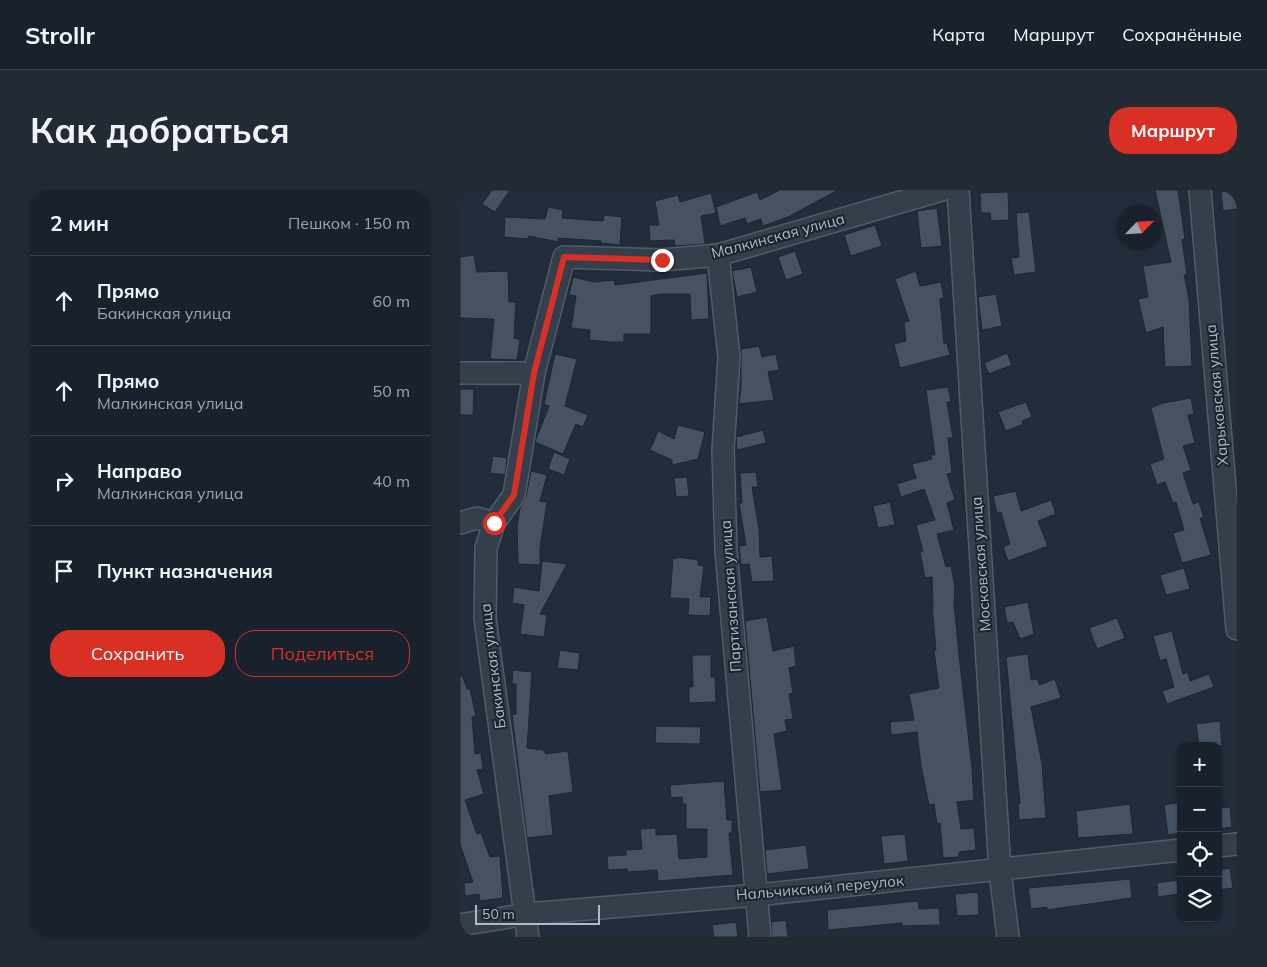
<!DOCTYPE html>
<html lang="ru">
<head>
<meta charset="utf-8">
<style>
  :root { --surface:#19222c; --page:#222a34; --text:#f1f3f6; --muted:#9fa4a9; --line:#373f48; --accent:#d93025 }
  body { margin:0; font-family:Mulish,sans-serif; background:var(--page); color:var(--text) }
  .controls { position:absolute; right:15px; bottom:15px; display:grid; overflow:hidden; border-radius:10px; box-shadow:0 1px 4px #0004 }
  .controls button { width:45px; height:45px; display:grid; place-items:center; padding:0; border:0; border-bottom:1px solid var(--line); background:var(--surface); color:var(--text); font:25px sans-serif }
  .compass { position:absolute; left:657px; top:15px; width:45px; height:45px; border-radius:50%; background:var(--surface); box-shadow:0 1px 4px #0004; rotate:65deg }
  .scale { position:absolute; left:15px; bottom:12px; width:125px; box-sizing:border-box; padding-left:5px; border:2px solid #afb9c7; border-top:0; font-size:14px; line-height:18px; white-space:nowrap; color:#afb9c7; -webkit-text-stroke:4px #1a242f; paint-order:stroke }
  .stop { position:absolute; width:15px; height:15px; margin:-11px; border:4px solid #d93025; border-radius:50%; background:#fff }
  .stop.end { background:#d93025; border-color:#fff; box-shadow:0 1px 5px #0008 }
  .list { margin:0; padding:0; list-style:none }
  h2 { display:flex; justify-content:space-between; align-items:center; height:65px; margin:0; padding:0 20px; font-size:21px }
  h2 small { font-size:16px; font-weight:400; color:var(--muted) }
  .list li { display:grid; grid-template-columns:32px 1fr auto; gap:15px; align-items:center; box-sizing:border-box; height:90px; padding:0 20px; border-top:1px solid var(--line) }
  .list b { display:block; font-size:19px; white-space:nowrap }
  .list p { margin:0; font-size:16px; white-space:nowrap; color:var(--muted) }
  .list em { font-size:16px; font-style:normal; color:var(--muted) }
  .actions { display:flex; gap:10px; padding:15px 20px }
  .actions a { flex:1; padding:11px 0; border:1px solid var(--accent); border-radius:20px; text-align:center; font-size:18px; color:var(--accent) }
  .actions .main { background:var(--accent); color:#fff }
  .icon { flex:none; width:28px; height:28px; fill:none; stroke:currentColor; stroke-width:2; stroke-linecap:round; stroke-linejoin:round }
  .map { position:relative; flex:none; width:777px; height:747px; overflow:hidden; border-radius:20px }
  header { display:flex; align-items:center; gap:30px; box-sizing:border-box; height:70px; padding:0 25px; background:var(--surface); border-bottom:1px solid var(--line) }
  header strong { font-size:24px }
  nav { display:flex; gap:28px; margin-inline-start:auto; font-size:18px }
  .intro { display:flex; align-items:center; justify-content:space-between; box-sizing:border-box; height:120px; padding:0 30px }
  h1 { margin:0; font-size:35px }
  .button { padding:12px 22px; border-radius:20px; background:var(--accent); color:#fff; font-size:18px; font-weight:700 }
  main { display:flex; gap:30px; padding:0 30px }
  aside { flex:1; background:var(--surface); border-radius:20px; box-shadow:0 1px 4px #0004 }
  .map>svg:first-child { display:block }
  .building { fill:#445262; stroke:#1c2631 }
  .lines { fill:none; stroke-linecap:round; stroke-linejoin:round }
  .minor-casing { stroke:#525c69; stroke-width:24 }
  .minor { stroke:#343f4b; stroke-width:21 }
  .route { stroke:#d93025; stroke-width:6 }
  .labels { text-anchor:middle; stroke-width:4; stroke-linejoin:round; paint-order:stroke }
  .street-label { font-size:15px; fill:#afb9c7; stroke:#1a242f }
</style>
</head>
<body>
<header>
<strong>Strollr</strong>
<nav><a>Карта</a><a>Маршрут</a><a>Сохранённые</a></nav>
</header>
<div class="intro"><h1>Как добраться</h1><a class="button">Маршрут</a></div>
<main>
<aside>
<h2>2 мин<small>Пешком · 150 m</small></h2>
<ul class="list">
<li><svg class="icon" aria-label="ahead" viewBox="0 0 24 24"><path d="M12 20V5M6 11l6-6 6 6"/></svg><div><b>Прямо</b><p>Бакинская улица</p></div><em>60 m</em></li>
<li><svg class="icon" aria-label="ahead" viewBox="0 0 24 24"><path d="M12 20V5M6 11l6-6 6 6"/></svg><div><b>Прямо</b><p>Малкинская улица</p></div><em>50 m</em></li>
<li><svg class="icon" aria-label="right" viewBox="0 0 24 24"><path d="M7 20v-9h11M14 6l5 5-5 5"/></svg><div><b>Направо</b><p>Малкинская улица</p></div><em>40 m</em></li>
<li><svg class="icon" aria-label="arrive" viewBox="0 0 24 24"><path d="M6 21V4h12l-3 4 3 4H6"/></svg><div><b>Пункт назначения</b></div></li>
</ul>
<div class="actions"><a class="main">Сохранить</a><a>Поделиться</a></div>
</aside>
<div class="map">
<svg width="777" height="747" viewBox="0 0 777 747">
  <rect width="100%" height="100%" fill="#212d3b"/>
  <!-- building -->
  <g class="building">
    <path d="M32 0H50L35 22 22 14Z"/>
    <path d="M320 0H378L328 27 303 36 301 29 287 34 285 28 260 36 256 17 297 2 300 10Z"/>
    <path d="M695 0H718L725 49 722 50 727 84 724 85 729 109 732 176 705 177 703 137 686 143 678 109 688 107 683 76 711 72Z"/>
    <path d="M777 0V19L763 21 761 2Z"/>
    <path d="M548 2 549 30 531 31 530 23H521L520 3Z"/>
    <path d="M251 3 256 23 241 26 245 54 215 56 214 50 190 51 189 35H199L195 11 218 5 220 12Z"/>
    <path d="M88 17 103 20 102 28 143 31 144 25 162 27 160 55 141 53V51L98 48V52L69 46 68 49 44 47 45 27 85 29Z"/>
    <path d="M477 18 482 56 461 58 457 21Z"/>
    <path d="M569 22 576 82 554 85 551 68 559 67 556 23Z"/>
    <path d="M415 35 422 56 391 66 384 45Z"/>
    <path d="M335 61 343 84 326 90 318 67Z"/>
    <path d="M14 65 17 82 48 81 49 112H56L54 148 60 150 57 170 30 169 34 129 0 128V67Z"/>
    <path d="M291 77 297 102 277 107 272 81Z"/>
    <path d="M456 81 460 96 481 92 484 108 480 109 484 154 487 153 490 165 440 178 434 154 446 151 444 132 449 131 435 89Z"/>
    <path d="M247 83 249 129 231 130 230 104H200L191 106V144H164V152H150L129 150 130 140 111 138 116 106 109 105 113 87 134 92 154 90 155 95Z"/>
    <path d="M536 104 542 136 522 140 518 107Z"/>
    <path d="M299 156 302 167 316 164 319 180 308 182 314 210 279 214 281 198V159Z"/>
    <path d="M547 163 552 175 529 184 524 173Z"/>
    <path d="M95 164 117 169 105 216 128 225 123 237 116 234 103 264 75 252 89 216 84 214Z"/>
    <path d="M488 197 491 212H487L493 248H488L492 283 487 284 495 310 487 313 494 340 477 344 486 377 491 376 495 398 494 413 499 465 512 578 514 610 497 612 501 639 514 638 516 660 499 662V667L483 668 480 633 477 634 474 614 469 615 461 576 457 542 431 545 430 532 454 530 449 504 479 498 474 461 476 460 472 416H473L472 387 465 388 460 362 463 361 456 335 475 330 464 299 441 307 437 294 456 288 452 274 472 269 471 265H475L466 200Z"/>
    <path d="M0 199H14L13 225H0Z"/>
    <path d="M731 208 734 224 728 225 735 253 723 256 731 280 723 283 733 314 739 312 744 328H740L751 365 722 373 713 343 724 340 716 312 713 313 705 292 697 295 690 274 704 269 691 218 703 213Z"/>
    <path d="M566 212 572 227 562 231 563 234 546 241 538 222Z"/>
    <path d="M218 235 245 242 238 269 212 275V270L190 260 198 241 214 249Z"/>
    <path d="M303 240 306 253 277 260 276 247Z"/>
    <path d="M94 262 110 269 104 285 88 279Z"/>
    <path d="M33 266 47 268 45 285 30 283Z"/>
    <path d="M71 281 87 285 80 311 87 312 80 358V375L58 374 57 337 60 318 66 307Z"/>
    <path d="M296 282 298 297H292L299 339 300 367 312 366 314 391 292 392 289 374 281 375 279 356 286 355 279 313H282L280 283Z"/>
    <path d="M227 287 229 306 216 307 214 288Z"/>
    <path d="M556 301 561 321 591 310 596 324 578 331 588 356 548 371 543 357 550 354 541 322 537 323 533 306Z"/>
    <path d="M430 312 435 335 418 338 413 316Z"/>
    <path d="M217 367 238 370V375L244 376 240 407H251L250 426 228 425 229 409 210 408 213 368 217 369Z"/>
    <path d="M82 371 107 374 80 424 87 425 84 447 60 444 64 415 52 413 54 397 79 401Z"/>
    <path d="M724 378 730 399 706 405 700 385Z"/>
    <path d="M568 412 574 444 560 449 553 432 547 433 544 417Z"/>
    <path d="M307 427 313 461 334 456 336 476 329 478 333 503 329 504 333 529 325 530 327 541 314 544 322 600 300 602 285 431Z"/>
    <path d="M657 428 665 448 637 459 629 438Z"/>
    <path d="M712 441 723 484 728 482 730 491 749 484 754 497 707 514 702 501 714 497 706 469 700 471 693 446Z"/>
    <path d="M100 460 120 463 118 480 97 478Z"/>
    <path d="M568 464 571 490 578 489 579 495 595 489 601 508 571 517 582 574 586 628 559 630 558 614H560L546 467Z"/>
    <path d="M232 465H251V487H255L256 512 229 513V497H233Z"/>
    <path d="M53 480 72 482 67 558 83 560 86 564 108 561 113 602 89 606 93 645 67 648 52 525 56 524V494H52Z"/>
    <path d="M2 485 7 499H10L16 526 12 527 15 564 21 563 23 579 17 580 24 604 5 610 17 644 21 643 30 667 40 666 43 708 20 711 19 704 5 706 4 693 13 692 0 654V486Z"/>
    <path d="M760 531 762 556H739L736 534Z"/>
    <path d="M196 536 241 537 240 554 195 553Z"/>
    <path d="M264 591 267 630H272V643H269L273 685 198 691 197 680 167 682V679L148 680 147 666 166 665V660L182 659 180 639 196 638V645L217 644 219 669 247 667V639H226V614H223L222 607 211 608 210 595Z"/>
    <path d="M721 612V643L708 645 704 615Z"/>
    <path d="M670 614 673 644 618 648 616 621Z"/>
    <path d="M770 617 772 637 758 639V618Z"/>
    <path d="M445 644 448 671 424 674 421 646Z"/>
    <path d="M346 655 349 679 307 684 305 660Z"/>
    <path d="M770 678 773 698 758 700V680Z"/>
    <path d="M670 689 672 708 587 720V717L571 719 568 698Z"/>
    <path d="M717 690 718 704 698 707 697 693Z"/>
    <path d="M518 702 519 725 497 726 495 704Z"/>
    <path d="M458 711 459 719 479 718 480 735 442 736V733L368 740 367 720Z"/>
    <path d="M326 730 328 747H312L311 732Z"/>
    <path d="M276 732 278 747H254L252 735Z"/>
  </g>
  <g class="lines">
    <!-- minor casing -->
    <g class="minor-casing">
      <g id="minor">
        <path d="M498 0 540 681 548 747"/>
        <path d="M740 0 777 439"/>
        <path d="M258 65 269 167 263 260 266 361 300 747"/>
        <path d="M0 183H74L104 67 202 70 258 65 482 0"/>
        <path d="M0 333 17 328 34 333"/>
        <path d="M758 656 777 654"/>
        <path d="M0 735 67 724 297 705 721 660"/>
        <path d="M68 747 25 428 26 358 34 333 54 305 74 183"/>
      </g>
    </g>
    <!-- minor -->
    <use href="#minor" class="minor"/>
  </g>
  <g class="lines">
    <!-- route -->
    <path class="route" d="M34 333 54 305 74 183 104 67 202 70"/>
  </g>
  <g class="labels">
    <!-- street labels -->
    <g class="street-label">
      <text transform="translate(318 46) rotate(-15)" y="5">Малкинская улица</text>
      <text transform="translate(757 205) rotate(-95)" y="5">Харьковская улица</text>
      <text transform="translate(521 374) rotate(-94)" y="5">Московская улица</text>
      <text transform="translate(271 406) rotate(-94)" y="5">Партизанская улица</text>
      <text transform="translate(33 476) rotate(-97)" y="5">Бакинская улица</text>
      <text transform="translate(360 698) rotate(-5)" y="5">Нальчикский переулок</text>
    </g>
  </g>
</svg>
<div class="controls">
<button>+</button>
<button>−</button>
<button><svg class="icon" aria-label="locate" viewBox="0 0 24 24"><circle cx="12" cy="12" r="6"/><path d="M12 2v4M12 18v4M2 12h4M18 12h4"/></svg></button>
<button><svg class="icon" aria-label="layers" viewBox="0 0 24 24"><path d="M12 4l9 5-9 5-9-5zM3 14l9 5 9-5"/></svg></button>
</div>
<svg class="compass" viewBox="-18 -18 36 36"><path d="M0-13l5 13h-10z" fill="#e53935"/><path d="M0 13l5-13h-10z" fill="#9fa4a9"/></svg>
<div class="scale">50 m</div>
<div class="stop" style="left:34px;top:333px"></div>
<div class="stop end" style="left:202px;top:70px"></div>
</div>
</main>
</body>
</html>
